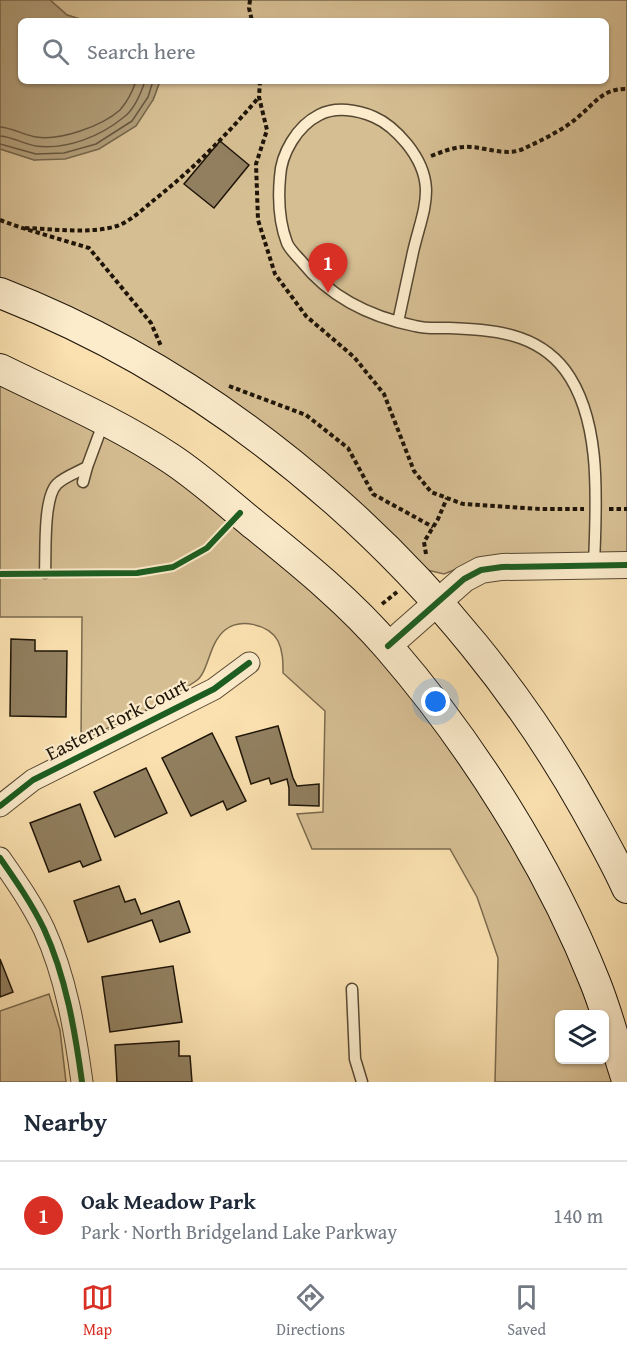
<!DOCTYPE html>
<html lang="en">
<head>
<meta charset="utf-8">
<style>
  :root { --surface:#fff; --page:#f2f2f3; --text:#1f2937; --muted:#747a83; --line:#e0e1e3; --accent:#d93025 }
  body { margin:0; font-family:"Gentium Book Plus",serif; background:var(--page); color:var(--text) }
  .controls { position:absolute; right:18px; bottom:18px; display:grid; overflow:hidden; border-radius:9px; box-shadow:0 2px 4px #0004 }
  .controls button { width:54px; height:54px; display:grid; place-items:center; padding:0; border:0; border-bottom:2px solid var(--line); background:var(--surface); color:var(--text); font:30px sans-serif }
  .you { position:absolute; left:436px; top:702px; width:21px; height:21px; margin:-15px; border:4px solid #fff; border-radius:50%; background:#1a73e8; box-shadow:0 0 0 9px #1a73e833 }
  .badge { display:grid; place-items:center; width:39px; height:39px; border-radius:50%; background:var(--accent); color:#fff; font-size:20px; font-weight:700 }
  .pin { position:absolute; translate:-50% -50px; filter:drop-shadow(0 2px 3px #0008) }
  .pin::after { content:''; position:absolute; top:32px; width:21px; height:18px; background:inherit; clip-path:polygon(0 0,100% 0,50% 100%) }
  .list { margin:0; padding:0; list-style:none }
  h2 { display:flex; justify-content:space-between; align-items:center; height:78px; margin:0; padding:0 24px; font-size:26px }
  h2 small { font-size:20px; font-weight:400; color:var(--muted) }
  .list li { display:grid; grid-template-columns:39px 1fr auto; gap:18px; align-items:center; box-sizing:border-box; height:108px; padding:0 24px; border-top:2px solid var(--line) }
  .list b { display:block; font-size:22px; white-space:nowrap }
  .list p { margin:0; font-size:20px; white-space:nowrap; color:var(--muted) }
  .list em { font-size:20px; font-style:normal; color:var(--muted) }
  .icon { flex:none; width:33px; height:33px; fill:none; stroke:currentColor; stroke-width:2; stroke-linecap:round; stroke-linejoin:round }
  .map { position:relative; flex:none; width:627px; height:1082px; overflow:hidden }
  .search { position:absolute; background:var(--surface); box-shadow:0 2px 4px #0004; left:18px; right:18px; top:18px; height:66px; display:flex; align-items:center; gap:15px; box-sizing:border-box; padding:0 21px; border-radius:9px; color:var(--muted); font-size:22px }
  .sheet { height:186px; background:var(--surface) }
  nav { display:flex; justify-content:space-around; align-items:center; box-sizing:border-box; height:84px; border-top:2px solid var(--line); background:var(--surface); font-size:16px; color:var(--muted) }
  nav a { display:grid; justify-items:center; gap:3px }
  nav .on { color:var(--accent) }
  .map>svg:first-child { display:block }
  .green { fill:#d6be93; stroke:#7a6a4e; stroke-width:1.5 }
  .water { fill:#b09c77; stroke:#76664b; stroke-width:1.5 }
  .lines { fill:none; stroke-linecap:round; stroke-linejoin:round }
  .shore { stroke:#685840; stroke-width:1.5 }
  .building { fill:#917f5f; stroke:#1f1508; stroke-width:1.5 }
  .service-casing { stroke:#564832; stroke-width:13 }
  .minor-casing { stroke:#564832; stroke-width:23 }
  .tertiary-casing { stroke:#564832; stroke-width:28 }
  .secondary-casing { stroke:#1f1508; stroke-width:32 }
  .path { stroke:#1f1508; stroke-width:4; stroke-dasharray:4.5 3; stroke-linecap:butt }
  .service { stroke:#fceccc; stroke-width:10 }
  .minor { stroke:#fceccc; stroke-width:21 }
  .tertiary { stroke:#fceccc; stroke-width:26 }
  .secondary { stroke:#fceccc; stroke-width:30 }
  .cycleway-casing { stroke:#fceccc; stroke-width:10 }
  .cycleway { stroke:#1b5e20; stroke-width:6 }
  .labels { text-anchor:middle; stroke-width:4.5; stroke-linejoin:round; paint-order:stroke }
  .street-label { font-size:20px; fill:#1f1508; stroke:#fceccc }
</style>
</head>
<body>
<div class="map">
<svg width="627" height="1082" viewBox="0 0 627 1082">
  <rect width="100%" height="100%" fill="#fbe1b0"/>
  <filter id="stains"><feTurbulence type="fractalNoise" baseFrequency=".00333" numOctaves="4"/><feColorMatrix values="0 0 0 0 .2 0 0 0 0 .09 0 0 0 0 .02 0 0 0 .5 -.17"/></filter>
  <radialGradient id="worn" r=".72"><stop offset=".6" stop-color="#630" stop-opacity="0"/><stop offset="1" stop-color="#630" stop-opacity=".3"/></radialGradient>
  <!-- green -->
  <g class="green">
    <path d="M50 0H627V554L479 560 444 574 423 569 361 508 0 280V149L35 160 153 100 160 81H606V21H86L67 15Z"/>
    <path d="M0 380 61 409 167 472 320 596 378 655 424 712 500 822 538 889 570 957 591 1014H560V1060H604L605 1053 614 1082H495L498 958 477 897 450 849H312L297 814 323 812 325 711 283 673C283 662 283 651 278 641 269 624 240 618 225 630 208 644 209 672 196 681 161 705 119 722 81 741L82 617H0Z"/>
    <path d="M49 994 60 1030 66 1082H0V1011Z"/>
  </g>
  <!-- water -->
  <path class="water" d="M0 0H50L67 15 86 21H21V81H160L153 100 136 126 99 149 65 159 34 160 0 149Z"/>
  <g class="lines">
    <!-- shore -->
    <g class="shore">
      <path d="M0 127C13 128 24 135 36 137 60 141 102 126 120 110 127 102 133 90 136 81"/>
      <path d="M0 136C13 137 24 144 36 146 67 150 101 136 124 117 135 109 141 93 145 81"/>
      <path d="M0 144 36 154 64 153 96 144 132 121 148 97 153 81"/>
    </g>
  </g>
  <!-- building -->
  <g class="building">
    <path d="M220 141 249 165 214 208 184 184Z"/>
    <path d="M11 639 35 640V651H67L66 717 10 716Z"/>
    <path d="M278 726 293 778 297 786 319 784V806L289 805V788L287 779 271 784 269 778 251 784 236 737Z"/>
    <path d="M212 733 246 801 227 810 223 801 191 816 162 758Z"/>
    <path d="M146 768 167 813 115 837 94 792Z"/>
    <path d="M80 804 101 860 83 867 80 861 49 872 30 823Z"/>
    <path d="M119 886 125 902 135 899 141 914 179 901 190 932 160 942 152 920 88 942 74 901Z"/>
    <path d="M0 959 13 992 0 997Z"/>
    <path d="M173 966 182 1022 110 1032 102 977Z"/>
    <path d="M179 1041V1056H190L192 1082H117L115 1045Z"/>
  </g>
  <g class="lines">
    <!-- service casing -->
    <g class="service-casing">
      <g id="service">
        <path d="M398 322C403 299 408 275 413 252 423 209 439 184 407 144 398 133 388 123 374 117 358 110 336 106 319 115 297 126 281 154 280 177 278 199 279 222 287 243 290 250 297 256 302 262 330 297 371 317 415 326 426 329 438 328 449 328 492 330 536 332 565 370 603 421 596 505 594 565"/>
        <path d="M83 482 87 467 104 421"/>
        <path d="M45 573C46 552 43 498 57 484 64 477 78 472 87 467"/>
        <path d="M352 989 355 1059 362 1082"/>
      </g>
    </g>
    <!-- minor casing -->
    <g class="minor-casing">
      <g id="minor">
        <path d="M0 806 33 780 214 689 249 663"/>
        <path d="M0 858C16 881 32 904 44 929 66 977 75 1031 82 1082"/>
      </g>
    </g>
    <!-- tertiary casing -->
    <g class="tertiary-casing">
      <path id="tertiary" d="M388 646 464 579 481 570 502 567 627 565"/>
    </g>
    <!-- secondary casing -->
    <g class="secondary-casing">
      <g id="secondary">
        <path d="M0 293C242 387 459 583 585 808 600 835 615 861 627 888"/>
        <path d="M0 369C57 397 117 423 170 458 199 477 224 500 251 522 299 561 349 601 389 648 472 744 548 864 595 982 608 1014 616 1048 627 1080"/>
      </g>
    </g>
    <!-- path -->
    <g class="path">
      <path d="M250 0 249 8 252 21"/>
      <path d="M260 81 259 97 267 130 256 164 258 220 275 274 306 316 354 357 384 394 414 471 431 492 463 504 541 509H584"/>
      <path d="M431 156C444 151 456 146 471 147 488 148 508 157 525 148 542 140 563 130 577 118 594 104 603 88 627 89"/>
      <path d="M0 220 19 227 89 248 151 323 161 346"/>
      <path d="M25 228C53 229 91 234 117 226 131 221 143 209 154 200 193 169 227 135 259 97"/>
      <path d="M229 386 306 415 348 448 373 494 433 527"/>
      <path d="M609 509H627"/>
      <path d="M426 554 424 542 438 519 447 498"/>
      <path d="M382 604 397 592"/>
    </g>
    <!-- service -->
    <use href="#service" class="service"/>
    <!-- minor -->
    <use href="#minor" class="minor"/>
    <!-- tertiary -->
    <use href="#tertiary" class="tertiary"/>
    <!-- secondary -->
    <use href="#secondary" class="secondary"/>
    <!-- cycleway casing -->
    <g class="cycleway-casing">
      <g id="cycleway">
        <path d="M0 574 137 573 173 567 207 548 240 513"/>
        <path d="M388 646 464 579 481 570 502 567 627 565"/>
        <path d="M0 806 33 780 214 689 249 663"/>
        <path d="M0 858C16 881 32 904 44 929 66 977 75 1031 82 1082"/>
      </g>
    </g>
    <!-- cycleway -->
    <use href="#cycleway" class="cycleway"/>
  </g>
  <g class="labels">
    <!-- street labels -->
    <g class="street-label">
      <text transform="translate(117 719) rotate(-27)" y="7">Eastern Fork Court</text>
    </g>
  </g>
  <rect width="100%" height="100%" filter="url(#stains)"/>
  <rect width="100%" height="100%" fill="url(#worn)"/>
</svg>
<div class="controls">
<button><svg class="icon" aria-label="layers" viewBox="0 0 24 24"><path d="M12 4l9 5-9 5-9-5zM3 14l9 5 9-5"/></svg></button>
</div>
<div class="you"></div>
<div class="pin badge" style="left:328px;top:293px">1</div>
<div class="search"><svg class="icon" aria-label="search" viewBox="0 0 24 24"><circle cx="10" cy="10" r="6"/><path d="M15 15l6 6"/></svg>Search here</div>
</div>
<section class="sheet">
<h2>Nearby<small></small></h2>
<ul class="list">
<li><span class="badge">1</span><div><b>Oak Meadow Park</b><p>Park · North Bridgeland Lake Parkway</p></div><em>140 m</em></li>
</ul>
</section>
<nav>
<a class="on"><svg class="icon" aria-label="map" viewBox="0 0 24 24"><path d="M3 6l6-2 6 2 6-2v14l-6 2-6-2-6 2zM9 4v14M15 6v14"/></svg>Map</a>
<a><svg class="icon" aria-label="directions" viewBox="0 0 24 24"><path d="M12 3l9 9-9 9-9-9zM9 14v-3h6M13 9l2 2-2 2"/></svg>Directions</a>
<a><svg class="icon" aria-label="saved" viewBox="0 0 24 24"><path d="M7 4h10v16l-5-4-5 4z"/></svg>Saved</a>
</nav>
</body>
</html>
